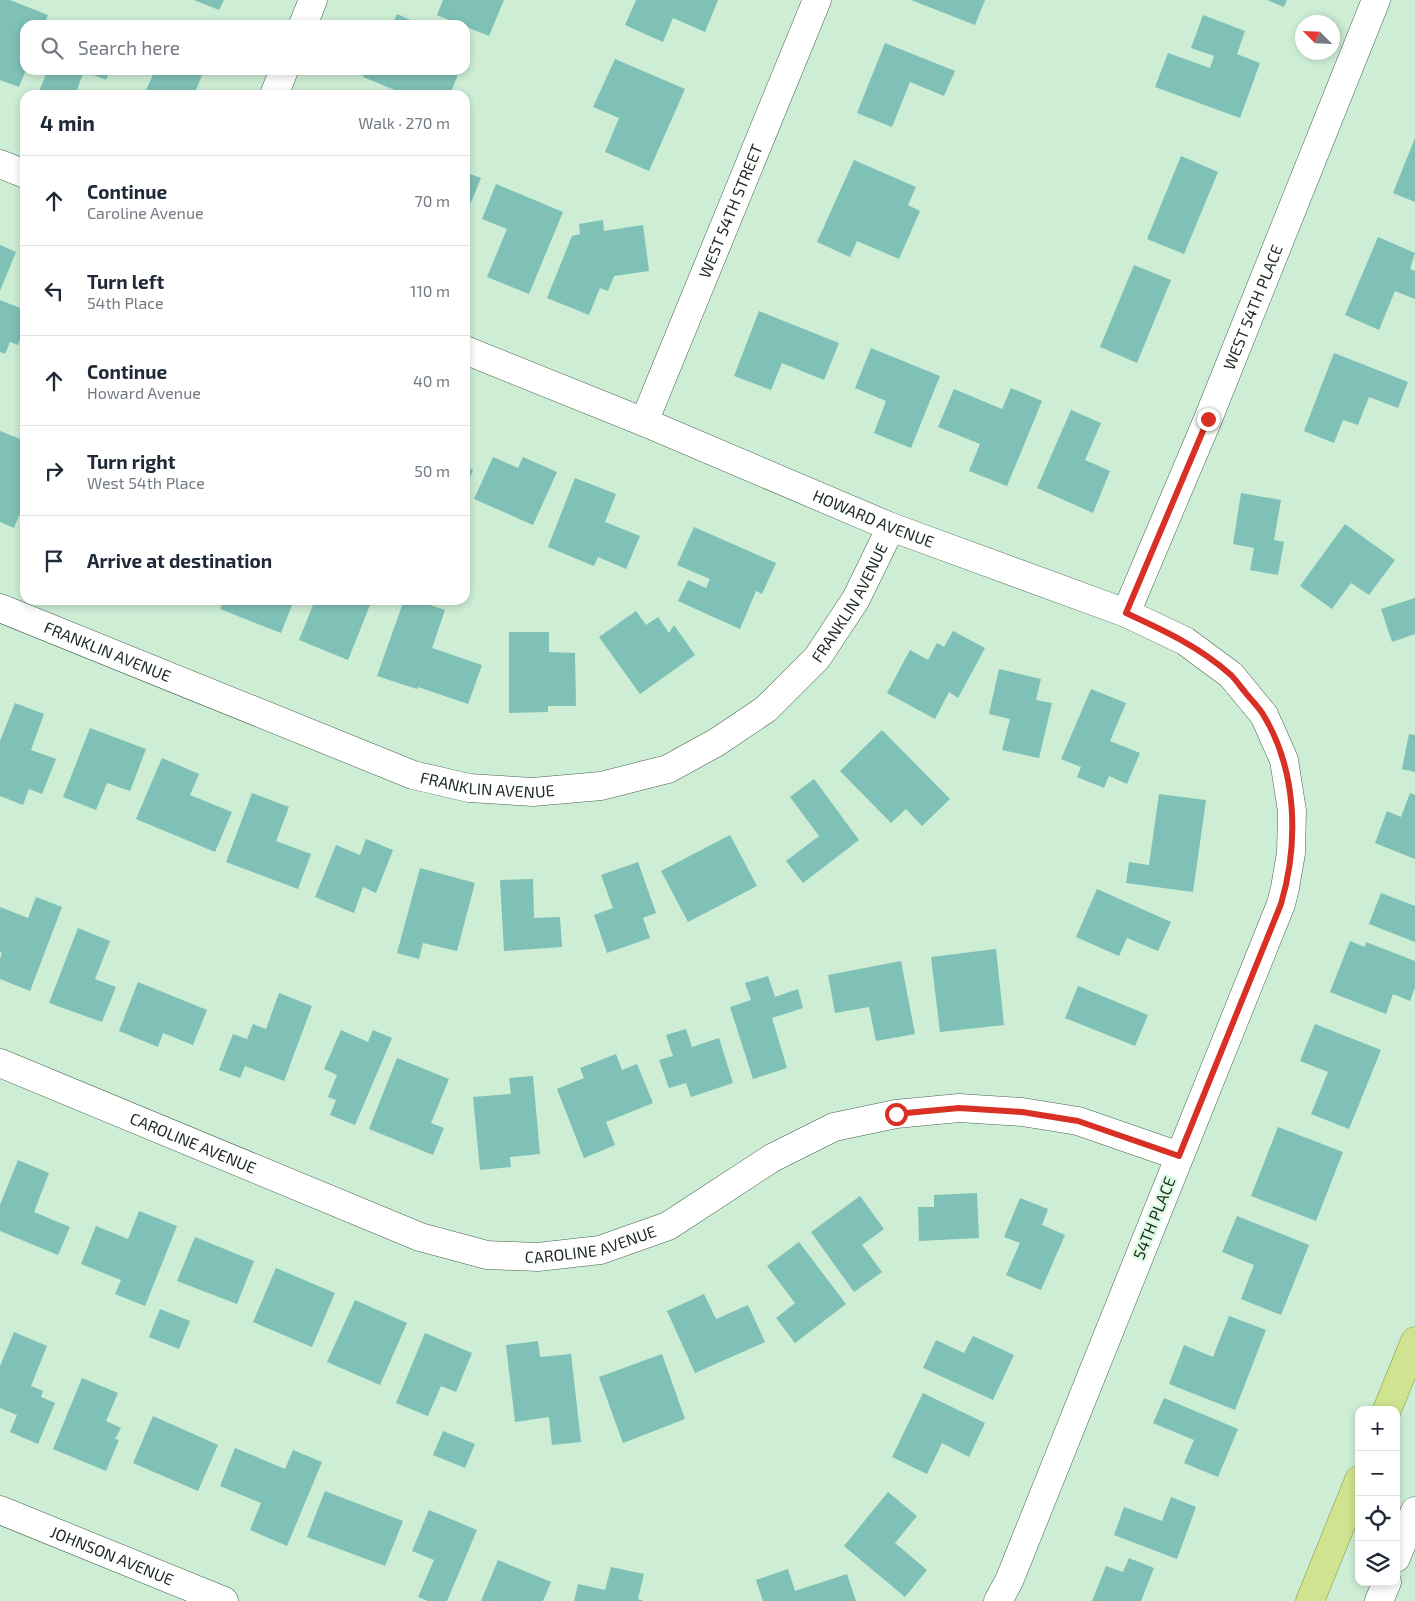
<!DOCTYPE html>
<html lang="en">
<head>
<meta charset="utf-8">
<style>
  :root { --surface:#fff; --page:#f6f6f7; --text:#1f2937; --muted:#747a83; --line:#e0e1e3 }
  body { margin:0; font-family:"Exo 2",sans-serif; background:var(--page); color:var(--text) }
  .controls { position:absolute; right:15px; bottom:15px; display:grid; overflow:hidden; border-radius:10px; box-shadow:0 2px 8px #0003 }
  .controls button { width:45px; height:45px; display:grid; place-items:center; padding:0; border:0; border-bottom:1px solid var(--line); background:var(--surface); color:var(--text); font:25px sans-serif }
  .compass { position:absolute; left:1295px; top:15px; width:45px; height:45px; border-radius:50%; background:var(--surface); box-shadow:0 2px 8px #0003; rotate:294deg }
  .stop { position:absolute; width:15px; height:15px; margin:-11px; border:4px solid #d93025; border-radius:50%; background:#fff }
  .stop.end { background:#d93025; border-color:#fff; box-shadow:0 1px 5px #0008 }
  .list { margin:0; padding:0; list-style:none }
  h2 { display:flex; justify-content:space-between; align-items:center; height:65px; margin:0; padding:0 20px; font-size:21px }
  h2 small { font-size:16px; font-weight:400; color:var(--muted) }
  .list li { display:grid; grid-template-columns:32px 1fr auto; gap:15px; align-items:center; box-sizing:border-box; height:90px; padding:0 20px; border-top:1px solid var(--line) }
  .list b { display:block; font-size:19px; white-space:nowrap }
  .list p { margin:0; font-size:16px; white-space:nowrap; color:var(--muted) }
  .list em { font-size:16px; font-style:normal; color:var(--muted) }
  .icon { flex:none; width:28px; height:28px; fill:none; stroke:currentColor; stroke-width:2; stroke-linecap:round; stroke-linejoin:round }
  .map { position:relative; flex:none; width:1415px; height:1601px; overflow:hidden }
  .search { position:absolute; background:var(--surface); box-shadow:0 2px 8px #0003; left:20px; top:20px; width:450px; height:55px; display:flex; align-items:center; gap:12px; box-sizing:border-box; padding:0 18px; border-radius:15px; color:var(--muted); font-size:19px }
  .panel { position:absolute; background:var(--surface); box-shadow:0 2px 8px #0003; left:20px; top:90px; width:450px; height:515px; border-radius:15px }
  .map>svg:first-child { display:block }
  .building { fill:#7fc1b6 }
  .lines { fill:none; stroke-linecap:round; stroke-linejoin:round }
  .minor-casing { stroke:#47634e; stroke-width:29 }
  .major-casing { stroke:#7e983a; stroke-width:29 }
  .minor { stroke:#fff; stroke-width:28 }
  .major { stroke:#d0e390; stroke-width:28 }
  .route { stroke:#d93025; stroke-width:6 }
  .labels { text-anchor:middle; stroke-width:5; stroke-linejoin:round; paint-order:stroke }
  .street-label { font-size:16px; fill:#212d24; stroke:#dafae2 }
</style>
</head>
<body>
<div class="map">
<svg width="1415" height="1601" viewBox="0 0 1415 1601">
  <rect width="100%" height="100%" fill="#cdedd5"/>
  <!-- building -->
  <g class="building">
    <path d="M0 0H10L48 15 44 25H25L26 70 19 87 0 80Z"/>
    <path d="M194 0H224L219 10Z"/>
    <path d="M443 0H504L489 36 437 15Z"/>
    <path d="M636 0H718L705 32 673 18 663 42 625 25Z"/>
    <path d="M911 0H985L975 25Z"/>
    <path d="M1267 0H1287L1284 7Z"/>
    <path d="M397 14 422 25H392Z"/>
    <path d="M1203 15 1245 31 1237 54 1260 63 1240 118 1155 87 1168 53 1210 68 1214 56 1191 48Z"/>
    <path d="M885 43 955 71 944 96 910 82 892 127 857 113Z"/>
    <path d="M615 59 685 89 649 171 605 152 619 118 593 107Z"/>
    <path d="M48 70H110L106 80 84 71 75 95H50L39 91Z"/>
    <path d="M155 70H204L194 95H144Z"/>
    <path d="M366 70H451L458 74 450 95H407L363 77Z"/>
    <path d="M1415 138V202L1393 193Z"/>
    <path d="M1181 156 1218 172 1184 254 1147 239Z"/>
    <path d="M854 160 916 187 908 205 920 211 899 259 857 241 850 257 817 242Z"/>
    <path d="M465 172 481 178 467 212H465Z"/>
    <path d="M496 184 563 212 529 294 487 277 507 229 482 219Z"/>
    <path d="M603 220 604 231 643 225 649 271 614 276 608 291 600 288 589 315 547 298 572 236 580 234 579 224Z"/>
    <path d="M1378 237 1415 253 1410 269 1415 271V299L1395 291 1379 330 1345 315Z"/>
    <path d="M0 245 16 252 0 291Z"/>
    <path d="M1134 265 1171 280 1137 363 1100 347Z"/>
    <path d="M0 300 25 310V326L18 345 10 342 5 354 0 352Z"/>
    <path d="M759 311 839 343 824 380 782 363 771 390 734 376Z"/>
    <path d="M871 348 940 376 911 448 874 433 886 401 855 388Z"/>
    <path d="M1334 353 1408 382 1398 408 1369 397 1358 425 1343 420 1334 443 1304 431Z"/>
    <path d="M1011 388 1042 401 1007 486 969 471 980 444 938 427 954 389 1002 409Z"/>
    <path d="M1071 410 1101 423 1085 460 1110 471 1093 513 1037 488Z"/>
    <path d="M0 431 25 441V501L14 528 0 522Z"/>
    <path d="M493 457 518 468 523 457 557 472 533 525 474 499Z"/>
    <path d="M465 466 473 470 465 490Z"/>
    <path d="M575 478 616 494 605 522 640 536 626 569 598 557 594 566 548 547Z"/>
    <path d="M1241 493 1281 500 1274 540 1284 542 1278 575 1250 570 1254 548 1233 544Z"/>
    <path d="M1345 524 1395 560 1369 595 1351 583 1332 609 1300 586Z"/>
    <path d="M694 527 776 563 762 594 756 591 740 629 678 601 688 580 706 588 710 579 677 565Z"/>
    <path d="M1415 598V634L1392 642 1381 609Z"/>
    <path d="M224 600H294L281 633 220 609Z"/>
    <path d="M315 600H372L348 660 299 640Z"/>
    <path d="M404 600H415L445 610 432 648 482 665 468 704 418 687 417 689 377 676Z"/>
    <path d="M636 611 646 625 658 617 669 633 674 625 695 655 640 694 599 637Z"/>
    <path d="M953 631 985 648 958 698 949 692 935 719 887 693 910 650 928 660 937 643 944 647Z"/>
    <path d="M509 632H549V652L575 653 576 706H548V712L509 713Z"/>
    <path d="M999 669 1041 679 1036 700 1052 703 1039 758 1002 750 1010 719 989 714Z"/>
    <path d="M1091 689 1126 703 1110 741 1140 753 1127 784 1109 776 1104 788 1077 777 1081 767 1061 759Z"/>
    <path d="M15 703 44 714 31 750 56 759 42 794 29 789 23 805 0 796V741Z"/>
    <path d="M90 728 146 749 130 791 107 783 96 810 63 797Z"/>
    <path d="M882 730 950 799 922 826 906 809 891 823 840 771Z"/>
    <path d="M1409 734 1415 735V772L1402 769Z"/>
    <path d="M162 758 199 774 190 795 232 812 215 852 136 819Z"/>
    <path d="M814 779 859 840 803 883 786 861 819 836 790 797Z"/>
    <path d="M252 793 289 807 276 841 311 854 298 889 226 862Z"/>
    <path d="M1410 793 1415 795V859L1375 843 1387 811 1401 817Z"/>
    <path d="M1159 794 1206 800 1193 892 1126 883 1129 862 1149 865Z"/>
    <path d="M730 835 757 886 688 922 661 871Z"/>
    <path d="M366 839 393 850 376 893 363 887 354 913 315 897 336 845 360 855Z"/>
    <path d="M638 862 656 913 643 918 650 938 607 953 594 915 613 908 601 875Z"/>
    <path d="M420 868 475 883 457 951 423 943 419 959 397 953Z"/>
    <path d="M533 879 534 918 560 917 562 947 504 951 500 880Z"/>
    <path d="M1097 889 1171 922 1158 951 1127 938 1119 956 1076 937Z"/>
    <path d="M1381 893 1415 906V942L1369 924Z"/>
    <path d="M36 897 62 907 30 991 0 979V959L2 953 0 952V907L28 918Z"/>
    <path d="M78 928 110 941 95 979 116 987 102 1022 49 1003Z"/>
    <path d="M1350 941 1365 947 1366 942 1415 961V987L1410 1001 1393 994 1386 1014 1330 992Z"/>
    <path d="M996 949 1004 1025 940 1032 931 957Z"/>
    <path d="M901 961 915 1034 876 1041 869 1007 835 1013 828 975Z"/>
    <path d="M768 976 775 997 798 989 803 1008 772 1018 787 1068 753 1079 730 1007 751 1000 745 983Z"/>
    <path d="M138 982 207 1010 193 1045 163 1033 158 1047 119 1031Z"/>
    <path d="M1078 986 1148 1015 1135 1046 1065 1018Z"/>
    <path d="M279 993 312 1006 284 1081 245 1066 240 1078 219 1070 233 1034 247 1039 253 1024 266 1029Z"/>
    <path d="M1315 1024 1381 1050 1349 1129 1311 1114 1328 1072 1300 1061Z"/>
    <path d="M686 1029 692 1047 719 1038 733 1083 691 1097 686 1083 669 1088 659 1060 673 1056 666 1035Z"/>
    <path d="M341 1030 368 1042 373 1030 392 1038 355 1125 330 1115 336 1100 328 1097 337 1075 324 1069Z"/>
    <path d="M616 1054 622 1070 637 1064 653 1103 606 1122 615 1145 584 1158 557 1089 584 1078 580 1068Z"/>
    <path d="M397 1058 449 1079 431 1123 444 1128 433 1155 369 1129Z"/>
    <path d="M533 1076 540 1154 510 1157 511 1167 480 1170 473 1097 511 1094 509 1078Z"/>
    <path d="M1278 1127 1343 1152 1316 1221 1251 1196Z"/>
    <path d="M18 1160 49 1173 34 1212 70 1227 58 1255 0 1231V1205Z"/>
    <path d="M977 1193 979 1238 919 1241 918 1207H934V1195Z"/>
    <path d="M860 1196 884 1229 862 1245 882 1272 854 1292 811 1232Z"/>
    <path d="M1020 1198 1048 1209 1042 1225 1065 1235 1041 1290 1006 1275 1020 1243 1004 1237Z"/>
    <path d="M139 1211 177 1226 145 1306 115 1294 121 1280 81 1264 96 1226 128 1239Z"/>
    <path d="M1237 1216 1309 1245 1281 1315 1241 1299 1254 1265 1222 1252Z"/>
    <path d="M195 1237 254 1261 237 1304 177 1281Z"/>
    <path d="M799 1242 846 1304 795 1343 776 1318 795 1303 767 1266Z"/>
    <path d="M276 1268 335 1293 312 1347 253 1322Z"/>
    <path d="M704 1294 716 1319 748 1305 765 1342 695 1373 667 1311Z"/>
    <path d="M355 1300 407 1323 380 1385 327 1362Z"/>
    <path d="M160 1309 190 1321 179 1349 149 1337Z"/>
    <path d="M1229 1316 1266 1330 1235 1410 1169 1384 1184 1345 1213 1357Z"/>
    <path d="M14 1332 47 1346 31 1386 43 1391 41 1397 55 1403 38 1444 10 1432 17 1415 0 1408V1366Z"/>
    <path d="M425 1333 472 1353 456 1392 441 1386 428 1416 396 1403Z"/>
    <path d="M973 1336 1014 1355 993 1400 923 1368 936 1340 964 1353Z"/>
    <path d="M538 1341 540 1357 571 1354 581 1442 552 1445 549 1417 515 1422 506 1345Z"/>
    <path d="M662 1354 685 1419 623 1443 599 1377Z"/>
    <path d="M82 1378 118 1393 106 1421 121 1428 115 1439 119 1440 106 1471 53 1449Z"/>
    <path d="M923 1393 985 1423 969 1457 942 1443 927 1474 892 1457Z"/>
    <path d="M1164 1398 1238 1429 1218 1477 1184 1463 1194 1440 1153 1423Z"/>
    <path d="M153 1416 218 1445 198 1491 133 1463Z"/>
    <path d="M443 1431 475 1444 465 1468 433 1455Z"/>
    <path d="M235 1448 285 1469 293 1450 322 1462 287 1546 250 1530 261 1503 220 1486Z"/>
    <path d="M325 1491 403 1521 385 1566 307 1537Z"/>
    <path d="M888 1492 917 1516 895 1543 927 1570 905 1597 844 1546Z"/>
    <path d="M1171 1497 1196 1507 1177 1559 1114 1535 1124 1507 1162 1521Z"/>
    <path d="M429 1510 477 1530 447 1601H428L418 1597 434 1560 412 1551Z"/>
    <path d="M1129 1558 1154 1568 1141 1601H1092L1106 1566 1123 1572Z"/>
    <path d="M498 1560 551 1582 543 1601H481Z"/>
    <path d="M611 1567 644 1574 638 1599 644 1601H574L578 1584 605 1590Z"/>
    <path d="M788 1569 795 1591 847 1574 856 1601H763L756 1580Z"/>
  </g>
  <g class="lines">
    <!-- minor casing -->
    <g class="minor-casing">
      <g id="minor">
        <path d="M303 25 313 0"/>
        <path d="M274 95 284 70"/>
        <path d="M0 164 25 174"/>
        <path id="s1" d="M465 350 644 422 891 527 1126 613 1185 641 1231 675 1264 715 1284 760 1292 811 1291 853 1285 888 1281 904 1009 1581 998 1601"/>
        <path id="s2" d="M644 422 817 0"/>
        <path id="s3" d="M0 608 413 775 469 788 533 792 601 786 668 769 717 742 766 709 817 658 856 599 891 527"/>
        <path id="s4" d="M1126 613 1208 419 1376 0"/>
        <path id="s5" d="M0 1063 420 1237 487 1255 538 1257 600 1250 668 1226 772 1158 834 1127 896 1114 959 1108 1022 1112 1078 1121 1179 1156"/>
        <path id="s6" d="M0 1510 224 1601"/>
        <path d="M1396 1558 1415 1511"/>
        <path d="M1379 1601 1387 1582"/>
      </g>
    </g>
    <!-- major casing -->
    <g class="major-casing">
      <g id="major">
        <path d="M1387 1410 1415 1341"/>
        <path d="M1310 1601 1359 1480"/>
      </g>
    </g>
    <!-- minor -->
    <use href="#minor" class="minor"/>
    <!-- major -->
    <use href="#major" class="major"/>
  </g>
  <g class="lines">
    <!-- route -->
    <path class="route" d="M896 1114 959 1108 1022 1112 1078 1121 1179 1156 1281 904C1299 843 1297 771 1264 716 1259 707 1251 700 1245 692 1240 686 1236 680 1231 675 1200 647 1163 630 1126 613L1208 419"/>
  </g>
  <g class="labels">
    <!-- street labels -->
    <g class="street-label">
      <text dy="6" stroke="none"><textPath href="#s2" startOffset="228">WEST 54TH STREET</textPath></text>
      <text dy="6" stroke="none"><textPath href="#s4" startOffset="331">WEST 54TH PLACE</textPath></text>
      <text dy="6" stroke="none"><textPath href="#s1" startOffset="442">HOWARD AVENUE</textPath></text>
      <text dy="6" stroke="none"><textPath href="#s3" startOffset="956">FRANKLIN AVENUE</textPath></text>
      <text dy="6" stroke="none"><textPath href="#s3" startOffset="116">FRANKLIN AVENUE</textPath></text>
      <text dy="6" stroke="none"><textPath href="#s3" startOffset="521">FRANKLIN AVENUE</textPath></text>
      <text dy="6" stroke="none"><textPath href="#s5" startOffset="209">CAROLINE AVENUE</textPath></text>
      <text transform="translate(1154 1218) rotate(-68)" y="6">54TH PLACE</text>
      <text dy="6" stroke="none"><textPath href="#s5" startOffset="629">CAROLINE AVENUE</textPath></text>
      <text dy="6" stroke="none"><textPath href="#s6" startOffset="121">JOHNSON AVENUE</textPath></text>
    </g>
  </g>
</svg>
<div class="controls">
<button>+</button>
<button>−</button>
<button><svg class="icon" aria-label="locate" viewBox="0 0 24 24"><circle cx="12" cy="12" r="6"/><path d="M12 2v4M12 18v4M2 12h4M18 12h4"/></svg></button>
<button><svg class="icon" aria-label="layers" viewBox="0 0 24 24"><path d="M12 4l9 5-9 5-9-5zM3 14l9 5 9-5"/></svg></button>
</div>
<svg class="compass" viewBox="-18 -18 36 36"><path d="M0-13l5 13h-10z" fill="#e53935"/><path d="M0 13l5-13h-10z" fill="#747a83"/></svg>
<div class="stop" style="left:896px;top:1114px"></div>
<div class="stop end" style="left:1208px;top:419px"></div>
<div class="search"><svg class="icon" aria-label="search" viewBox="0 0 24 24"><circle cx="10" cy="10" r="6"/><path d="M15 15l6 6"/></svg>Search here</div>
<section class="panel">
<h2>4 min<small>Walk · 270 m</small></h2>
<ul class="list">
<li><svg class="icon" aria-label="ahead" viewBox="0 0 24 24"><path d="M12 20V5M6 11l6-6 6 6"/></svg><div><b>Continue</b><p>Caroline Avenue</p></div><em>70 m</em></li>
<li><svg class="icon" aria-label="left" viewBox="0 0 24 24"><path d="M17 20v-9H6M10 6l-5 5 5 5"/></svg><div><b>Turn left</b><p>54th Place</p></div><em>110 m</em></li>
<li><svg class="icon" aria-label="ahead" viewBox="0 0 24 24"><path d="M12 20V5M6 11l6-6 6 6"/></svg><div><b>Continue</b><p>Howard Avenue</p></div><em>40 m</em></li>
<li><svg class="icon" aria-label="right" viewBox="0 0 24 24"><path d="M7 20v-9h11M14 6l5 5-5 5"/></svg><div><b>Turn right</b><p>West 54th Place</p></div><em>50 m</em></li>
<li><svg class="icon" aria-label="arrive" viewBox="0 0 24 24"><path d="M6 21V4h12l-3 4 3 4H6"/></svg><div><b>Arrive at destination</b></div></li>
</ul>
</section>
</div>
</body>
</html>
